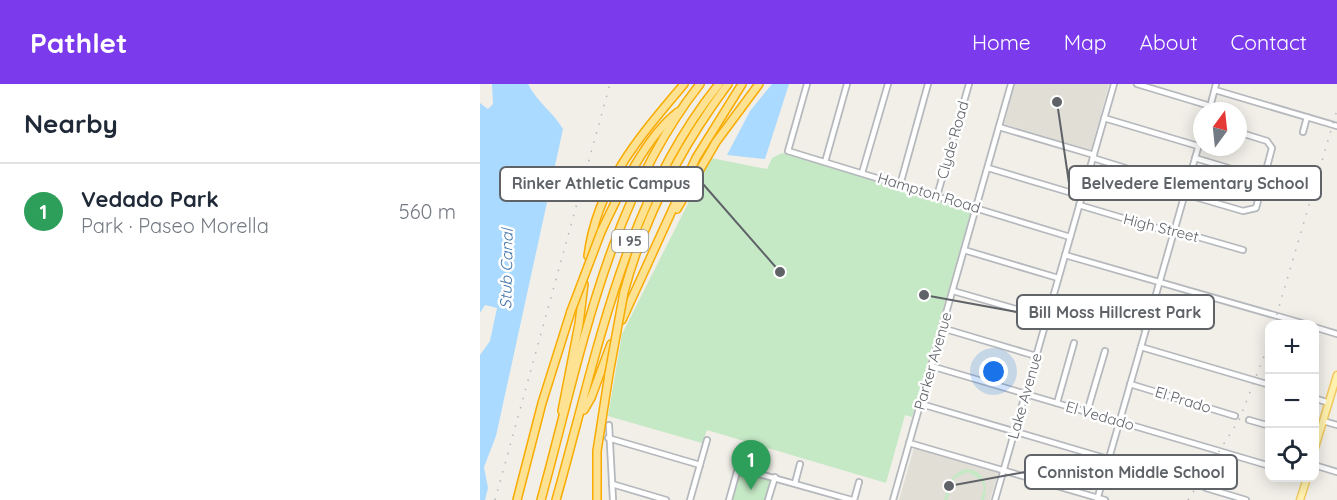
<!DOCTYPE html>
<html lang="en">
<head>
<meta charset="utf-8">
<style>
  :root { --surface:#fff; --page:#f6f6f7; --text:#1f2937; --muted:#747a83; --line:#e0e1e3; --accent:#7c3aed }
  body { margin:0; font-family:Quicksand,sans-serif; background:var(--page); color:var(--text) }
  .controls { position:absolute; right:18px; bottom:18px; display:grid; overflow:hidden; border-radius:12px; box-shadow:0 3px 15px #0003 }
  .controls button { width:54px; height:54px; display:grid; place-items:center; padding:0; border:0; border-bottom:2px solid var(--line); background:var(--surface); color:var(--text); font:30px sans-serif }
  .compass { position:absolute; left:713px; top:18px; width:54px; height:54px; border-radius:50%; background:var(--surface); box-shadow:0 3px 15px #0003; rotate:15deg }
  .you { position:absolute; left:514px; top:288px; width:21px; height:21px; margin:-15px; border:4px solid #fff; border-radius:50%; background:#1a73e8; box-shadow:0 0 0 9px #1a73e833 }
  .badge { display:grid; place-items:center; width:39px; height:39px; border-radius:50%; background:var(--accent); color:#fff; font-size:20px; font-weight:700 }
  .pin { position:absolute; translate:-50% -50px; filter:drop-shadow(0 2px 3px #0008) }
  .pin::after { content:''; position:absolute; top:32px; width:21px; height:18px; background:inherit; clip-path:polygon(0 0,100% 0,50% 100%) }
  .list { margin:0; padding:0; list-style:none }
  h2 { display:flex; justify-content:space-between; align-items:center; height:78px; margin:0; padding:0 24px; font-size:26px }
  h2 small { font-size:20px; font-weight:400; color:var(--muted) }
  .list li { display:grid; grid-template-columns:39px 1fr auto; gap:18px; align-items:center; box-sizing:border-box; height:96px; padding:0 24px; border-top:2px solid var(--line) }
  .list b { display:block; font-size:22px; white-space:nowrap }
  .list p { margin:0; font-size:20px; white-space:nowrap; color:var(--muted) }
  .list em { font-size:20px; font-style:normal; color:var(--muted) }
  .icon { flex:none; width:33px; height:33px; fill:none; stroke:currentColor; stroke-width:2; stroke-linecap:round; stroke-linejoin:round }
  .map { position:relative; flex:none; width:857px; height:416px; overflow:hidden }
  header { display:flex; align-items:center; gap:36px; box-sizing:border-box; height:84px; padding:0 30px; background:var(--accent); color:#fff }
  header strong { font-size:28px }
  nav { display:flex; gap:33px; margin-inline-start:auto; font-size:21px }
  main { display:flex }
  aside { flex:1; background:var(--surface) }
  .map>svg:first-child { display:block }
  .education { fill:#e1ded6 }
  .green { fill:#c5e8c5 }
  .water { fill:#aadaff }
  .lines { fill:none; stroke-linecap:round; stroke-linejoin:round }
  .minor-casing { stroke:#b5b8bc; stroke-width:8 }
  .major-casing { stroke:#f2c960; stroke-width:9 }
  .highway-casing { stroke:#f9ab00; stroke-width:10 }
  .minor { stroke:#fff; stroke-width:4.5 }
  .major { stroke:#fff2af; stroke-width:6 }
  .highway { stroke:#fde293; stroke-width:7 }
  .rail { stroke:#b6b7b8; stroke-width:1.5; stroke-dasharray:1.5 8; stroke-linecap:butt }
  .highway-bridge-casing { stroke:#f9ab00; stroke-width:10; stroke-linecap:butt }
  .highway-bridge { stroke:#fde293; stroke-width:7 }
  .labels { text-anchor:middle; stroke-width:5; stroke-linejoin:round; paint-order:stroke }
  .shield { fill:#fff; stroke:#8f9295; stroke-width:1.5 }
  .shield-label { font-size:14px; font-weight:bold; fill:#5f6368 }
  .street-label { font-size:15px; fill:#5f6368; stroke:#fff }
  .water-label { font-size:16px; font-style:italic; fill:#4174aa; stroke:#fff }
  .leader { fill:none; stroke:#5f6368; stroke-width:2 }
  .callout-dot { fill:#5f6368; stroke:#fff; stroke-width:2 }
  .callout { fill:#fff; stroke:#5f6368; stroke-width:2 }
  .callout-label { font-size:16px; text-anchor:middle; font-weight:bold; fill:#5f6368 }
</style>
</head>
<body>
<header>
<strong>Pathlet</strong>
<nav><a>Home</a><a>Map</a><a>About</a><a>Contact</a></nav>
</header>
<main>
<aside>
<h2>Nearby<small></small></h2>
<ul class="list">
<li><span class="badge" style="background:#2e9e5b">1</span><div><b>Vedado Park</b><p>Park · Paseo Morella</p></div><em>560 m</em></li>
</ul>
</aside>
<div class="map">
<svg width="857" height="416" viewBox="0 0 857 416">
  <rect width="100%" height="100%" fill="#f1efe8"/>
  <!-- education -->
  <g class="education">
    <path d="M535 0H629L611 66 524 40Z"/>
    <path d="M434 364 518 389 510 416H419Z"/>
  </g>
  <!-- green -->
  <g class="green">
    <path d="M302 69 490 123 491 127 432 333 425 331 406 399 227 346 222 359 128 332 142 250 231 74 287 85 292 74Z"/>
    <path d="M485 385C503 385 509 400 504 416H501L504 404 501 396 488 388 475 394 467 416H464C468 402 469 391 485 385Z"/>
    <path d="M261 387 291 394 286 416H251Z"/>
  </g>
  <!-- water -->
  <g class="water">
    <path d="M12 0H48C57 18 73 28 83 45L16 352 4 383 8 404 5 416H0V271L10 257 17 224 5 221 0 229V19L8 25 13 20Z"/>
    <path d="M292 0H309L285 75 247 71 270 27Z"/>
  </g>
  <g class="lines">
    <!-- minor casing -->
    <g class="minor-casing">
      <g id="minor">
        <path d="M327 0 308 67 590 153"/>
        <path d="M657 0 730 22"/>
        <path d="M735 6 857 42"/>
        <path d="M729 27 736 0"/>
        <path d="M624 34 718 62"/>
        <path d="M519 43 614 71"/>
        <path d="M823 48 827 33"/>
        <path d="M613 74 707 103"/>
        <path d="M715 74 785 95"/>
        <path d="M345 78 367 0"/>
        <path d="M508 84 602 112"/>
        <path d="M382 89 408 0"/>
        <path d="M420 101 448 0"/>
        <path d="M705 110 763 127 776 124 792 64 787 57 758 48"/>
        <path d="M457 112 489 0"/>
        <path d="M599 121 693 149 711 151 763 166"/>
        <path d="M484 166 578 194"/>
        <path d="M585 171 825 240"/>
        <path d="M473 207 567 234"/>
        <path d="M572 216 666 244"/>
        <path d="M834 243 857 250"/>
        <path d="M462 244 556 272"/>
        <path d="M661 263 790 301"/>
        <path d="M451 282 790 382"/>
        <path d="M650 300 755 332"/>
        <path d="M834 314 849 319"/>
        <path d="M577 319 594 259"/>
        <path d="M441 320 713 400"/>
        <path d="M607 328 625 267"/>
        <path d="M769 336 790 342"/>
        <path d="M843 337 857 341"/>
        <path d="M129 341 133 416"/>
        <path d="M128 354 220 381"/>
        <path d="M429 359 625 416"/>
        <path d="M834 381 857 388"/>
        <path d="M258 384 372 416"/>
        <path d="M315 399 320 380"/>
        <path d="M132 400 186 416"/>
        <path d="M726 404 766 416"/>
        <path d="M210 416 227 356"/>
        <path d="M249 416 263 366"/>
        <path d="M288 416 295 393"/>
        <path d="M374 416 379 398"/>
        <path d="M413 416 531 0"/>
        <path d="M515 416 634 0"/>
        <path d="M617 416 722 50"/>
      </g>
    </g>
    <!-- major casing -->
    <g class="major-casing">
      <g id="major">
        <path d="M834 367 857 291"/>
        <path d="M820 416 827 394"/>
      </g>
    </g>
    <!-- highway casing -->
    <g class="highway-casing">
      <g id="highway">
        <path d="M197 125 236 58 279 0"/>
        <path d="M121 148C139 110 165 53 198 28"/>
        <path d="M108 172C117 101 160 52 204 0"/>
        <path d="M144 208C165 131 201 63 248 0"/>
        <path d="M142 236 216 74 262 0"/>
        <path d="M104 326 111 314 131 260"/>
        <path d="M82 327 99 240 104 200"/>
        <path d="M37 416 62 319 91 227"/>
        <path d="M61 416C100 275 127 118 220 0"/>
        <path d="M76 416C117 272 143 119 239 0"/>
        <path d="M117 416V367L129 290"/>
      </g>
    </g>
    <!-- minor -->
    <use href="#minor" class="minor"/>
    <!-- major -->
    <use href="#major" class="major"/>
    <!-- highway -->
    <use href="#highway" class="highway"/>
    <!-- rail -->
    <g class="rail">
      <path d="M794 240 857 26"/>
      <path d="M15 416 130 0"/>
      <path d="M708 416 759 336 790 257"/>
    </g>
    <!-- highway-bridge casing -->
    <g class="highway-bridge-casing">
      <g id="highway-bridge">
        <path d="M91 227 121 148"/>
        <path d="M129 290 144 208"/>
      </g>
    </g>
    <!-- highway-bridge -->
    <use href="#highway-bridge" class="highway-bridge"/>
  </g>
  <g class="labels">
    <!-- shield labels -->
    <rect class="shield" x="132" y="146" width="36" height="22" rx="4.5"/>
    <g class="shield-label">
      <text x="150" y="162">I 95</text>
    </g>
    <!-- street labels -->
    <g class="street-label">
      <text transform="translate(473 56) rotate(-74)" y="5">Clyde Road</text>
      <text transform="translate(449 109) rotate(17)" y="5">Hampton Road</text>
      <text transform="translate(681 144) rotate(14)" y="5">High Street</text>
      <text transform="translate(453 277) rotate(-74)" y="5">Parker Avenue</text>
      <text transform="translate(545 312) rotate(-74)" y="5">Lake Avenue</text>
      <text transform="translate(703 316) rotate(17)" y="5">El Prado</text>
      <text transform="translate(620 332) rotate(16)" y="5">El Vedado</text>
    </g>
    <!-- water labels -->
    <g class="water-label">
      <text transform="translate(26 185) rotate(-89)" y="6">Stub Canal</text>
    </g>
  </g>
  <!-- callouts -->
  <path class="leader" d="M577 18L589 99M300 188L223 100M444 211L537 228M469 402L545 388"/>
  <g class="callout-dot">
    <circle cx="577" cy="18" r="6"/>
    <circle cx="300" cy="188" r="6"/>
    <circle cx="444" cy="211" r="6"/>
    <circle cx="469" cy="402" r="6"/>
  </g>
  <g class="callout">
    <rect x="589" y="82" width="252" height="34" rx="6"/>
    <rect x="20" y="83" width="203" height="34" rx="6"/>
    <rect x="537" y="211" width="197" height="34" rx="6"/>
    <rect x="545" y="371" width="212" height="34" rx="6"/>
  </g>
  <g class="callout-label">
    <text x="715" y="105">Belvedere Elementary School</text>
    <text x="121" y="105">Rinker Athletic Campus</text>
    <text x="635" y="234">Bill Moss Hillcrest Park</text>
    <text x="651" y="394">Conniston Middle School</text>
  </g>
</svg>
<div class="controls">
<button>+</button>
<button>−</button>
<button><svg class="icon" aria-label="locate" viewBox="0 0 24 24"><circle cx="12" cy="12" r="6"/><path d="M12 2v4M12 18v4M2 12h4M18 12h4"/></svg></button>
</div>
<svg class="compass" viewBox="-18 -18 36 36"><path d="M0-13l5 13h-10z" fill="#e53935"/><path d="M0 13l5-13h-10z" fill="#747a83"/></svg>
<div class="you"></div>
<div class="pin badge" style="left:271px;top:406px;background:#2e9e5b">1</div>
</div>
</main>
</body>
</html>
